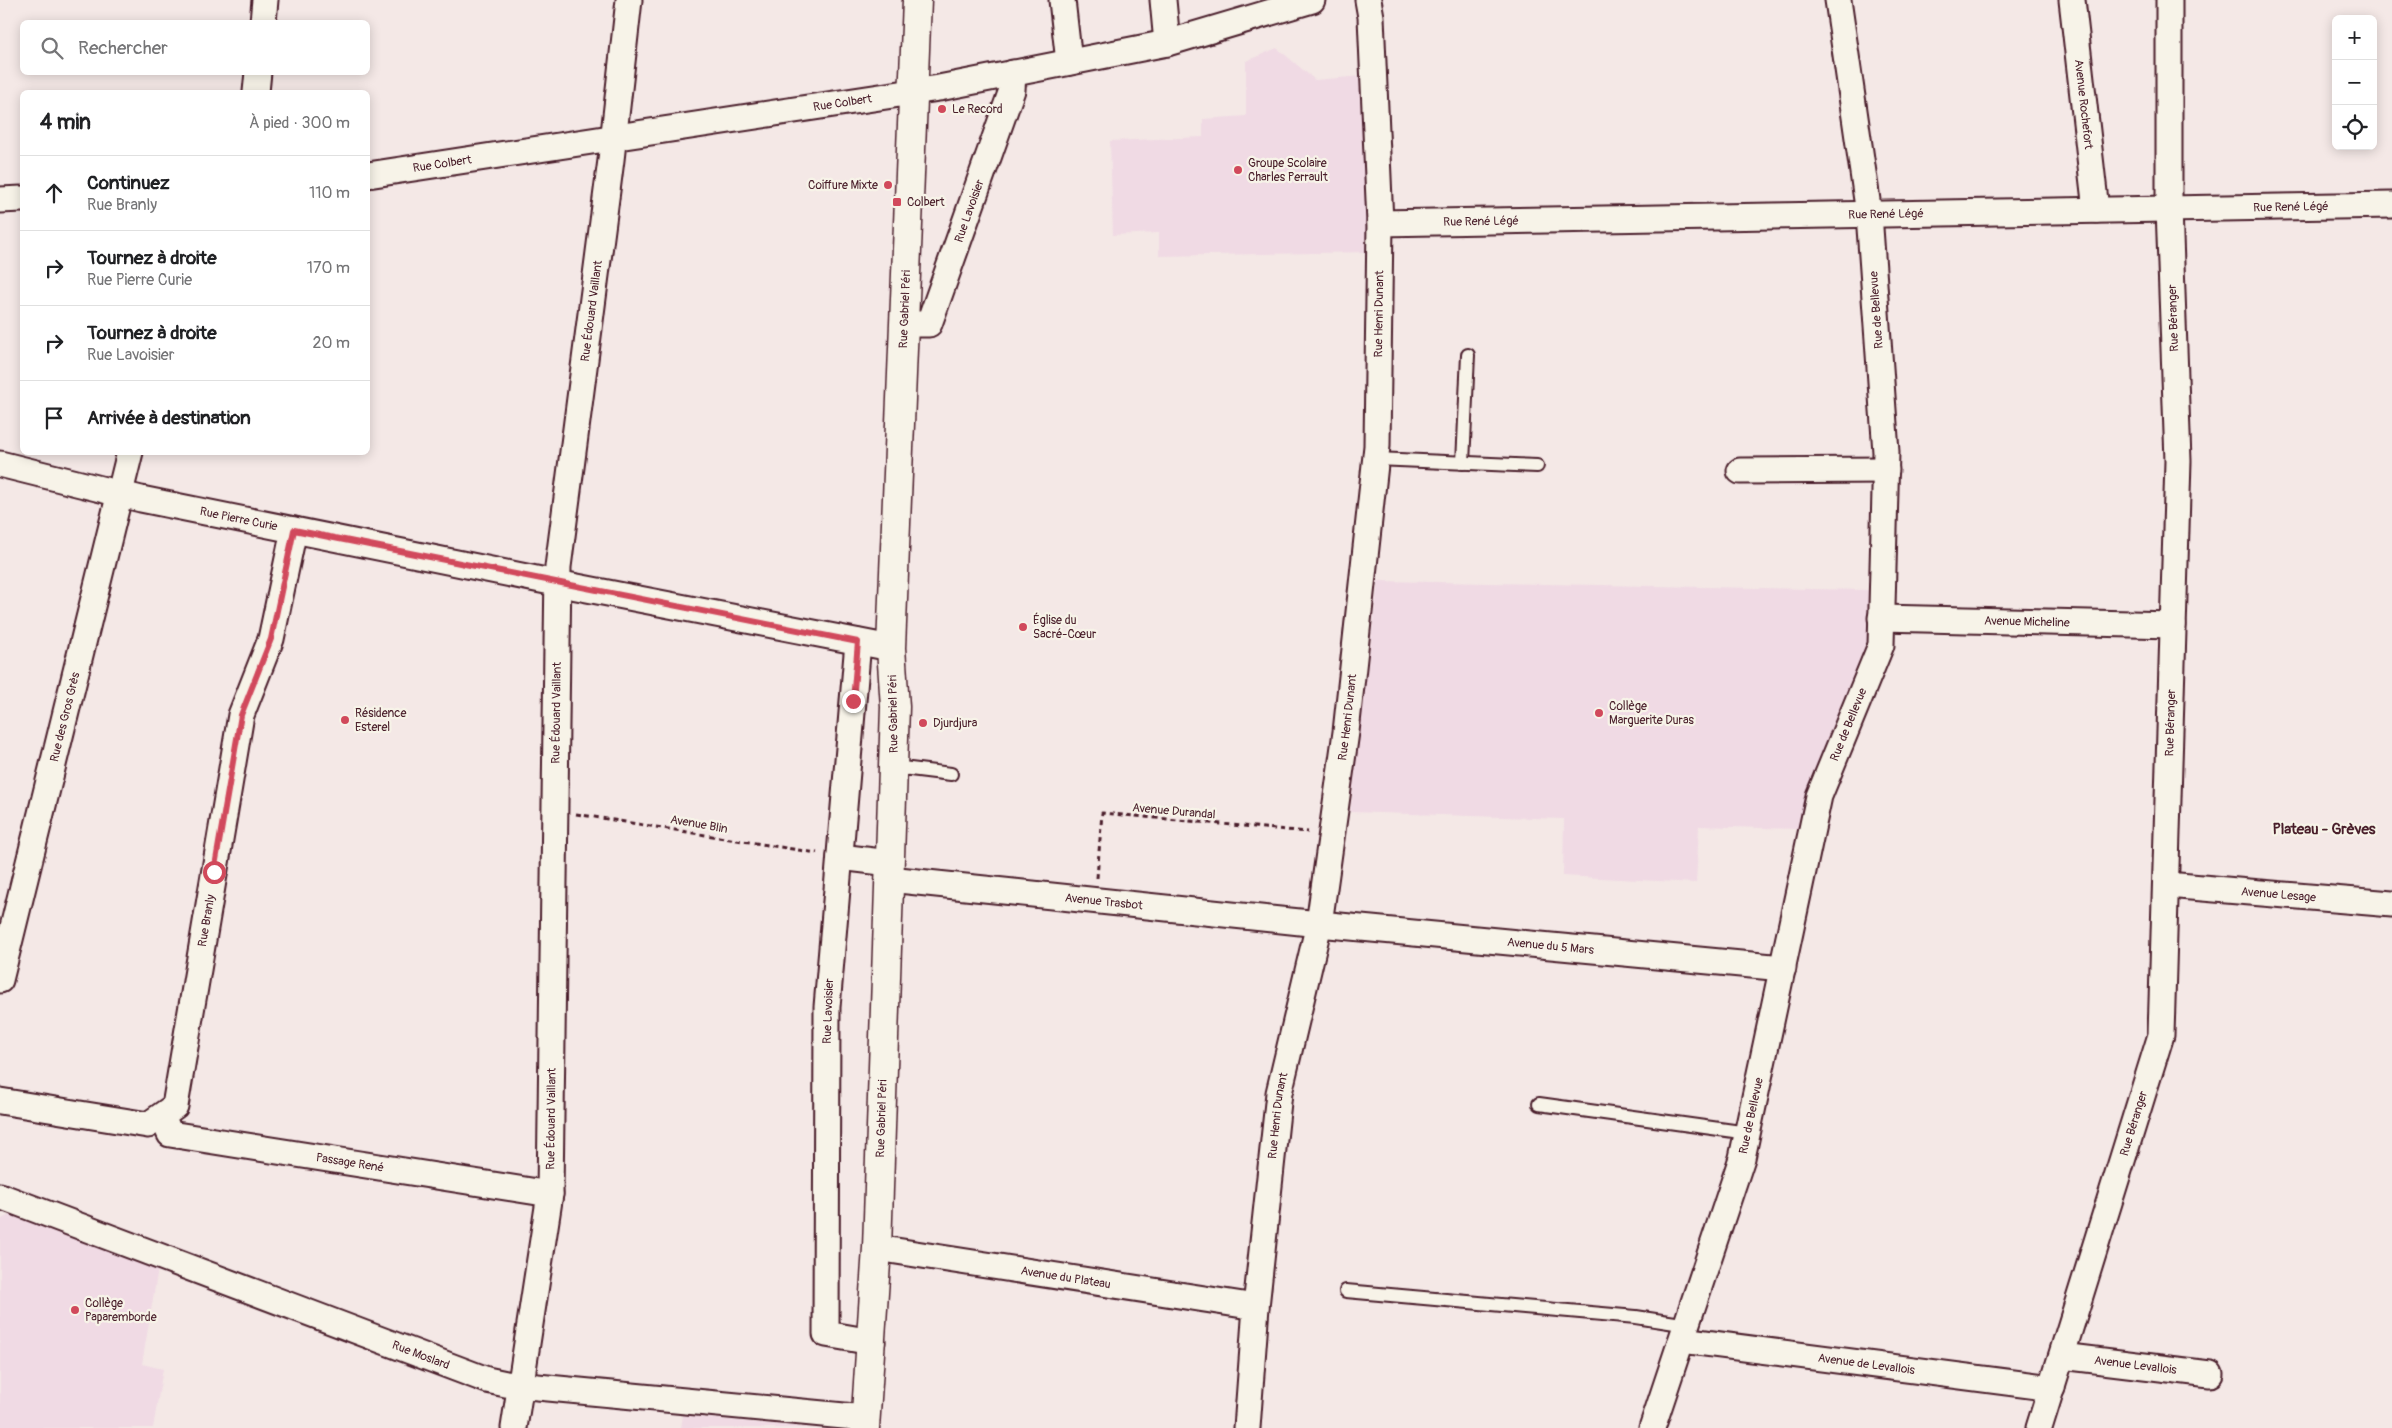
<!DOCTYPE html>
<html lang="fr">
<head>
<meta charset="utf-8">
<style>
  :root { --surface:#fff; --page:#f2f2f2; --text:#202124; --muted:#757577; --line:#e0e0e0 }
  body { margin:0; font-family:Pangolin,sans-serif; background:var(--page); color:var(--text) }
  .controls { position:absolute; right:15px; top:15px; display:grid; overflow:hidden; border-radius:8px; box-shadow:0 2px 12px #0003 }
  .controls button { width:45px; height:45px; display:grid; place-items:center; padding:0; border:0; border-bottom:1px solid var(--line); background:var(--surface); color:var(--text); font:25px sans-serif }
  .stop { position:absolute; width:15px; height:15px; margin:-11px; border:4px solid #d1495b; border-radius:50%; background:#fff }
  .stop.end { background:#d1495b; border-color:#fff; box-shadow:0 1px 5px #0008 }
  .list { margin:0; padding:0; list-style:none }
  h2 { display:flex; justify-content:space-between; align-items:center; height:65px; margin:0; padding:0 20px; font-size:21px }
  h2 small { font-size:16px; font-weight:400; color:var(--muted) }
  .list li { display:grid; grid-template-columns:32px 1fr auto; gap:15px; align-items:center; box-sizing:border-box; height:75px; padding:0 20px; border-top:1px solid var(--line) }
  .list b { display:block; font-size:19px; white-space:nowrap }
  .list p { margin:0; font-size:16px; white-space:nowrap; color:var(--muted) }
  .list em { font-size:16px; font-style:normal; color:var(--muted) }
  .icon { flex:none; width:28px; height:28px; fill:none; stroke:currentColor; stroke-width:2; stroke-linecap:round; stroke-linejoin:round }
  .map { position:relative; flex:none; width:2392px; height:1428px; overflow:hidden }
  .search { position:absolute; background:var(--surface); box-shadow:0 2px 12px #0003; left:20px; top:20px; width:350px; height:55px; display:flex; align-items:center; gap:12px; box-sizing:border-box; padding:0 18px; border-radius:8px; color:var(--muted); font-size:19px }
  .panel { position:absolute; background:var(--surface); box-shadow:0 2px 12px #0003; left:20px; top:90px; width:350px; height:365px; border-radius:8px }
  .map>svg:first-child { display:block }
  .built { fill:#f0dae4 }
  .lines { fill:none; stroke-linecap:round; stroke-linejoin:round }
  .service-casing { stroke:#4a1f2b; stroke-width:16 }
  .minor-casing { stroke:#4a1f2b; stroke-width:29 }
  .secondary-casing { stroke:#4a1f2b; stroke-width:31 }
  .path { stroke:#4a1f2b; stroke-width:3; stroke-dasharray:5 4; stroke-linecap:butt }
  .service { stroke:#f7f3e8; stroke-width:12 }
  .minor { stroke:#f7f3e8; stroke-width:25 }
  .secondary { stroke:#f7f3e8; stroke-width:28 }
  .route { stroke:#d1495b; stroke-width:6 }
  .poi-dot { fill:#d1495b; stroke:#f7f3e8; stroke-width:2 }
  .labels { text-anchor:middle; stroke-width:4.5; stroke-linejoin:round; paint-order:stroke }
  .street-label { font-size:12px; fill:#4a1f2b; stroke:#f7f3e8 }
  .poi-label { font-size:12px; fill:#4a1f2b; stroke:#f7f3e8; text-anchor:start }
  .quarter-label { font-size:15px; font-weight:bold; fill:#4a1f2b; stroke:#f7f3e8 }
</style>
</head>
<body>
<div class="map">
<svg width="2392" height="1428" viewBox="0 0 2392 1428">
  <rect width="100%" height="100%" fill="#f4e8e6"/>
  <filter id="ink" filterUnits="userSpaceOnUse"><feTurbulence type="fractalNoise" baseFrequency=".02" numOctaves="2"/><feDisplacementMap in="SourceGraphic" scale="10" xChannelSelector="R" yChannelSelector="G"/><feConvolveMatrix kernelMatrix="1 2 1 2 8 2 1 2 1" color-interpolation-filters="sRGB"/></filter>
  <g filter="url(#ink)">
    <!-- built -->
    <g class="built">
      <path d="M1277 48 1315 80 1362 76 1368 252 1159 256V233L1113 235 1110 141 1203 137V119L1246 116V61Z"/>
      <path d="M1378 581 1869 590 1868 638 1807 788 1798 829 1699 826 1696 883 1563 876 1564 819 1350 812Z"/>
      <path d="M11 1214 158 1269 142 1364 163 1369 153 1428H0V1220Z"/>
      <path d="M683 1415 708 1418 812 1428H681Z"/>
    </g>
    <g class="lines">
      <!-- service casing -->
      <g class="service-casing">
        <g id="service">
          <path d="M1376 459 1537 466"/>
          <path d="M1463 463 1468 355"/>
          <path d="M894 767 951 774"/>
          <path d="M1539 1104 1748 1133"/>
          <path d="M1346 1291 1636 1317 1688 1325"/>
        </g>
      </g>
      <!-- minor casing -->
      <g class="minor-casing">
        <g id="minor">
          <path d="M1062 0 1069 62"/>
          <path d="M1163 0 1167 43"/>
          <path id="s1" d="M2072 0 2096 210"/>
          <path d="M263 22 265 0"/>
          <path d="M256 92 258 72"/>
          <path id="s2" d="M368 175 939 88 1167 43 1312 0"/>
          <path d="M0 200 22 199"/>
          <path id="s3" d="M1380 223 2392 205"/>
          <path id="s4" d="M904 324H929L1012 90 1013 73"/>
          <path id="s5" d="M0 464 141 499 541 580 891 648"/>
          <path d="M1740 471 1886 470"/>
          <path id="s6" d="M1881 618 2173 625"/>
          <path d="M858 642 827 1007 826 1334 872 1342"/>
          <path d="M840 857 890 863"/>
          <path id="s7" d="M889 879 1319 924 1783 968"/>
          <path id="s8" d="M2167 885 2392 904"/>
          <path id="s9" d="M0 980 130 452"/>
          <path id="s10" d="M0 1101 148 1125 175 1106 241 715 271 639 294 530"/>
          <path id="s11" d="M162 1116 170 1134 550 1194"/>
          <path id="s12" d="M0 1196 487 1380 506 1384 865 1418"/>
          <path id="s13" d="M877 1248 1256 1307"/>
          <path id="s14" d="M1682 1340 2052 1388"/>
          <path id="s15" d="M2062 1356 2210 1374"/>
          <path id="s16" d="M514 1428 550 1194 558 567 611 160 629 0"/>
          <path id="s17" d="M1247 1428 1256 1307 1279 1093 1319 924 1346 732 1377 446 1380 223 1371 17 1368 0"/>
          <path id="s18" d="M1652 1428 1742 1158 1819 796 1881 645 1886 452 1869 214 1838 0"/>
          <path id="s19" d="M2039 1428 2161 1035 2178 461 2169 208V0"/>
        </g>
      </g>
      <!-- secondary casing -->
      <g class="secondary-casing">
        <g id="secondary">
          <path id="s20" d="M865 1428 877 1248 895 707 891 648 917 0"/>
        </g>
      </g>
      <!-- path -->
      <g class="path">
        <path d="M576 814 817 853"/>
        <path d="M1097 878 1102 813 1308 832"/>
      </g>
      <!-- service -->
      <use href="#service" class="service"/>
      <!-- minor -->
      <use href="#minor" class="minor"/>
      <!-- secondary -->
      <use href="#secondary" class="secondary"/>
    </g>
  </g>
  <g class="lines" filter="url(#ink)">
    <!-- route -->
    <path class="route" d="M214 872 241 715 271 639 294 530 858 642 853 701"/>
  </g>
  <!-- markers -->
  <g class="poi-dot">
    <circle cx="942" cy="109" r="5"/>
    <circle cx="1238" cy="170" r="5"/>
    <circle cx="888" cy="185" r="5"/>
    <rect x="892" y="197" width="10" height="10" rx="2.5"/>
    <circle cx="1023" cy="627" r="5"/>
    <circle cx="1599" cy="713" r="5"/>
    <circle cx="345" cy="720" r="5"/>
    <circle cx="923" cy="723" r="5"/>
    <circle cx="75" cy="1310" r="5"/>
  </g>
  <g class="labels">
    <!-- street labels -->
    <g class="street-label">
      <text dy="4" stroke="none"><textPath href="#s2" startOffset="480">Rue Colbert</textPath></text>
      <text dy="4" stroke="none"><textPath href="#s1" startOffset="105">Avenue Rochefort</textPath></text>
      <text dy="4" stroke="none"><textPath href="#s2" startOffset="75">Rue Colbert</textPath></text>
      <text dy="4" stroke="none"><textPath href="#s3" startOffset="911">Rue René Légé</textPath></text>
      <text dy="4" stroke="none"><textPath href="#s4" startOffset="145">Rue Lavoisier</textPath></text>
      <text dy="4" stroke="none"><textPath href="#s3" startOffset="506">Rue René Légé</textPath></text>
      <text dy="4" stroke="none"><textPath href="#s3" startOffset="101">Rue René Légé</textPath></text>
      <text dy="4" stroke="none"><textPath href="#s20" startOffset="1120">Rue Gabriel Péri</textPath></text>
      <text dy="4" stroke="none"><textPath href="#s16" startOffset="1122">Rue Édouard Vaillant</textPath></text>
      <text transform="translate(1876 310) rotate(-94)" y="4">Rue de Bellevue</text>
      <text dy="4" stroke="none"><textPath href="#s17" startOffset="1124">Rue Henri Dunant</textPath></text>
      <text transform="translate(2173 318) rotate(-92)" y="4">Rue Béranger</text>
      <text dy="4" stroke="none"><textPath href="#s5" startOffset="245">Rue Pierre Curie</textPath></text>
      <text dy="4" stroke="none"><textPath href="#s6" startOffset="146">Avenue Micheline</textPath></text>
      <text dy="4" stroke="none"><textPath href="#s16" startOffset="718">Rue Édouard Vaillant</textPath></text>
      <text transform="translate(893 714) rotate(-91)" y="4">Rue Gabriel Péri</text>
      <text dy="4" stroke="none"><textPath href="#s9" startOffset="271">Rue des Gros Grès</textPath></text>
      <text dy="4" stroke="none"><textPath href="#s17" startOffset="719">Rue Henri Dunant</textPath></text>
      <text dy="4" stroke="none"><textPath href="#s18" startOffset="732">Rue de Bellevue</textPath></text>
      <text dy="4" stroke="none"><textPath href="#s19" startOffset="724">Rue Béranger</textPath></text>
      <text transform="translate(1174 811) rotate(5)" y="4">Avenue Durandal</text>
      <text transform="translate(699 824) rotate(10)" y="4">Avenue Blin</text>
      <text dy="4" stroke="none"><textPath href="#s8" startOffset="112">Avenue Lesage</textPath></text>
      <text dy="4" stroke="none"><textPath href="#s7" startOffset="216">Avenue Trasbot</textPath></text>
      <text dy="4" stroke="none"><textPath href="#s10" startOffset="371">Rue Branly</textPath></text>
      <text dy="4" stroke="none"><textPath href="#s7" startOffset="665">Avenue du 5 Mars</textPath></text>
      <text transform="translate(828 1011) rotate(-88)" y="4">Rue Lavoisier</text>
      <text dy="4" stroke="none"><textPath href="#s17" startOffset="314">Rue Henri Dunant</textPath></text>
      <text dy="4" stroke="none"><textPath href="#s18" startOffset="328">Rue de Bellevue</textPath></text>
      <text dy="4" stroke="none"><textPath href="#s16" startOffset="312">Rue Édouard Vaillant</textPath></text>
      <text dy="4" stroke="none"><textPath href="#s20" startOffset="310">Rue Gabriel Péri</textPath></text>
      <text dy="4" stroke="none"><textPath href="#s19" startOffset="319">Rue Béranger</textPath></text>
      <text dy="4" stroke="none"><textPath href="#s11" startOffset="202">Passage René</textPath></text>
      <text dy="4" stroke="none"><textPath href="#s13" startOffset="191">Avenue du Plateau</textPath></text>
      <text dy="4" stroke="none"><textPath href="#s12" startOffset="450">Rue Moslard</textPath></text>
      <text dy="4" stroke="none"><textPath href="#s14" startOffset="186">Avenue de Levallois</textPath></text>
      <text dy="4" stroke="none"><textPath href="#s15" startOffset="74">Avenue Levallois</textPath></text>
    </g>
    <!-- poi labels -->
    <g class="poi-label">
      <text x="952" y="113">Le Record</text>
      <text x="1248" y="167">Groupe Scolaire<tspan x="1248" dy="14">Charles Perrault</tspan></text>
      <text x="878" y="189" text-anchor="end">Coiffure Mixte</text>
      <text x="907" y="206">Colbert</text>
      <text x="1033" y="624">Église du<tspan x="1033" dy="14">Sacré-Cœur</tspan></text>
      <text x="1609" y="710">Collège<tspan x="1609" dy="14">Marguerite Duras</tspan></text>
      <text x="355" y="717">Résidence<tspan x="355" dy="14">Esterel</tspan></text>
      <text x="933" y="727">Djurdjura</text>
      <text x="85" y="1307">Collège<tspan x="85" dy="14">Paparemborde</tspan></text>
    </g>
    <!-- quarter labels -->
    <g class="quarter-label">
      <text x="2324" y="834">Plateau - Grèves</text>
    </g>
  </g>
</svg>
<div class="controls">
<button>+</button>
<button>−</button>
<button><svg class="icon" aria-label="locate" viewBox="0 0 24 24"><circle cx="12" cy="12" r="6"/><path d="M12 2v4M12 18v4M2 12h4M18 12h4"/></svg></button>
</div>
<div class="stop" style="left:214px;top:872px"></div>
<div class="stop end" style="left:853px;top:701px"></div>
<div class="search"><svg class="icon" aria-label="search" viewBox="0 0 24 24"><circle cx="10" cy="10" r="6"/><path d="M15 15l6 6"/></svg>Rechercher</div>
<section class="panel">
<h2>4 min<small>À pied · 300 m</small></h2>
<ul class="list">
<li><svg class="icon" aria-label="ahead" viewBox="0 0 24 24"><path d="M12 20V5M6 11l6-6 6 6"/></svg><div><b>Continuez</b><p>Rue Branly</p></div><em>110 m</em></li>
<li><svg class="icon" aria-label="right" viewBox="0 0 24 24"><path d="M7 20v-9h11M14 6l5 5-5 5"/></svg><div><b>Tournez à droite</b><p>Rue Pierre Curie</p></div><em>170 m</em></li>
<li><svg class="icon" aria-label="right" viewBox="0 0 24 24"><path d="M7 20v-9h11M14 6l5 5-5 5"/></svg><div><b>Tournez à droite</b><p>Rue Lavoisier</p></div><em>20 m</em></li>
<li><svg class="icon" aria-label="arrive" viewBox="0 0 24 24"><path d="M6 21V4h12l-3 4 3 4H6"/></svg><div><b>Arrivée à destination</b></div></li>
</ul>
</section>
</div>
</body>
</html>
